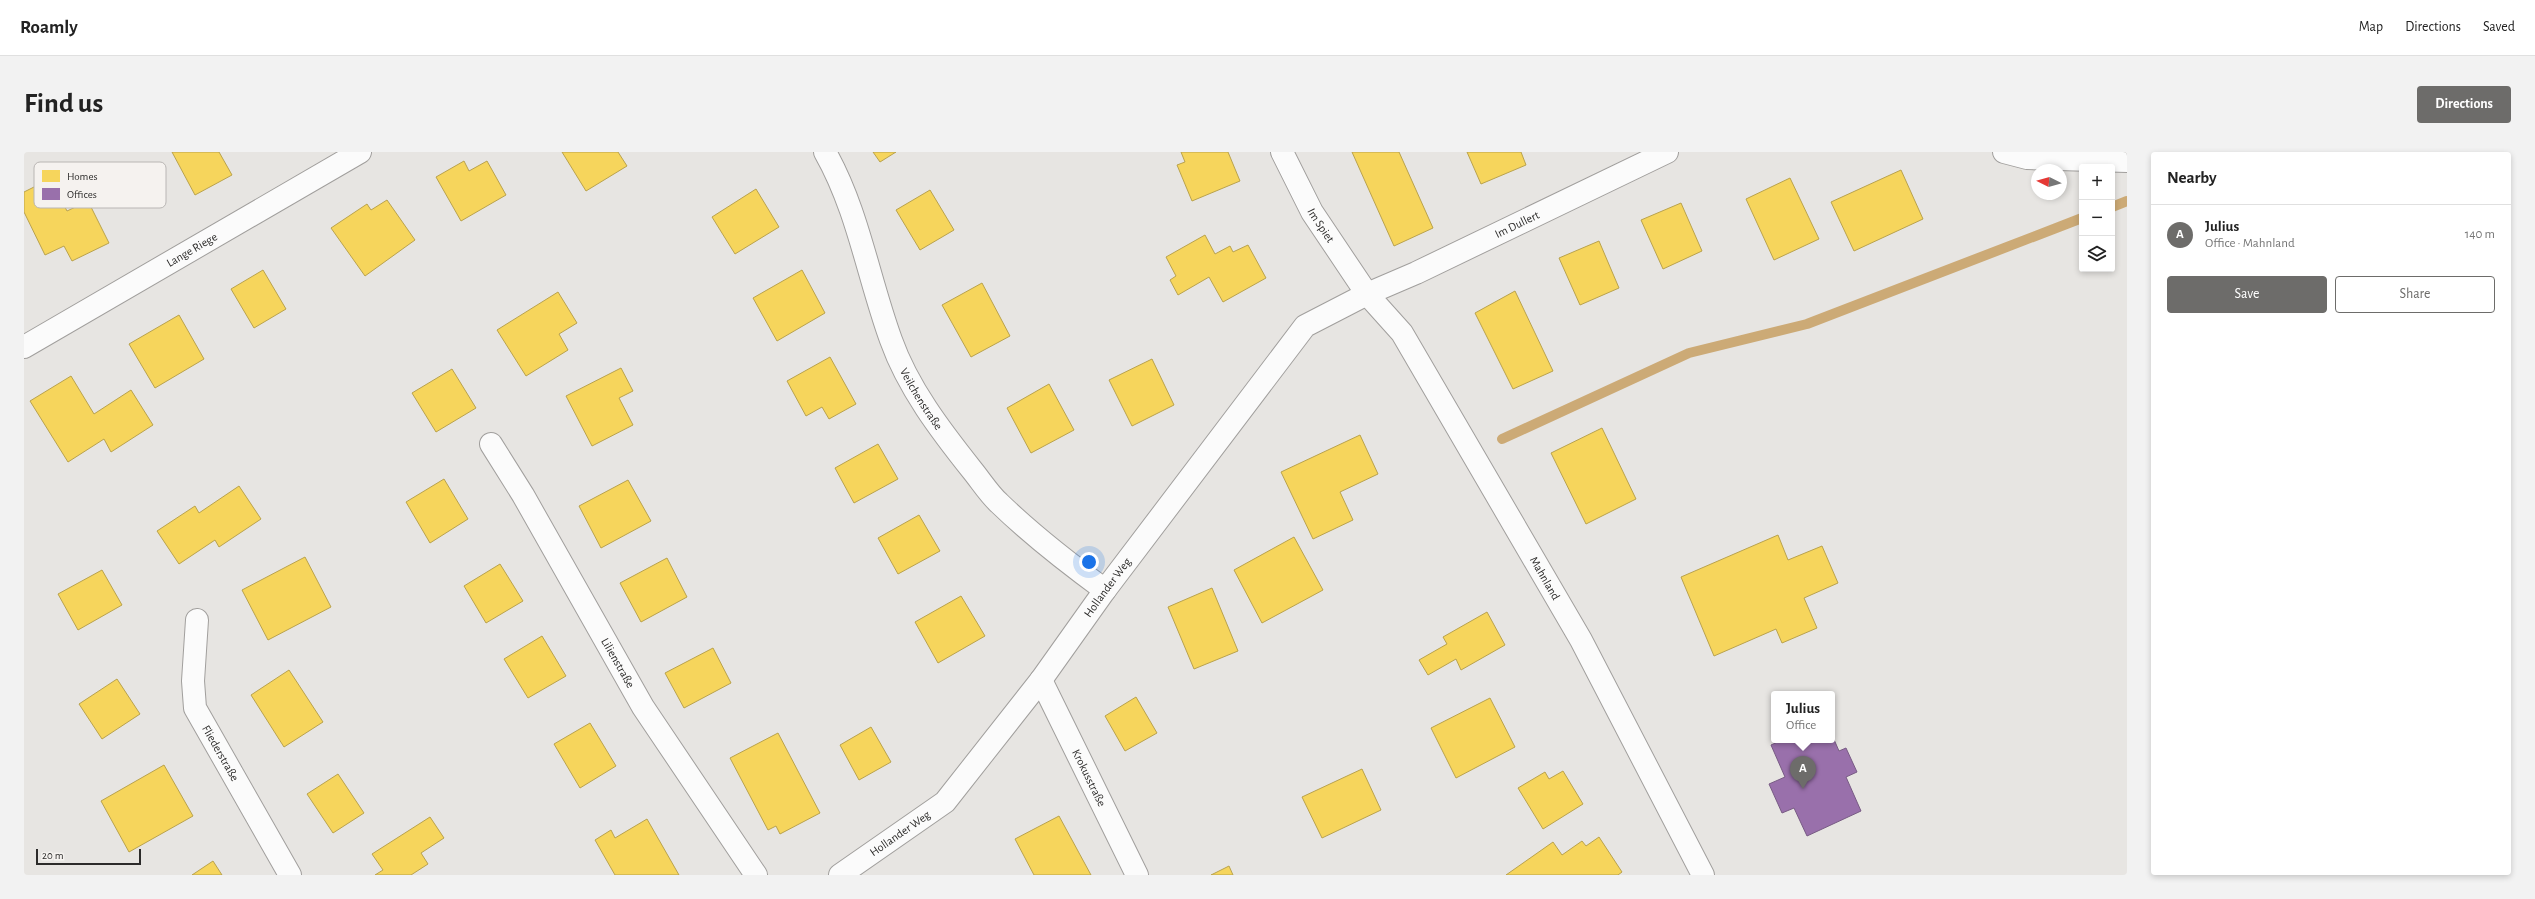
<!DOCTYPE html>
<html lang="en">
<head>
<meta charset="utf-8">
<style>
  :root { --surface:#fff; --page:#f2f2f2; --text:#222; --muted:#767676; --line:#e0e0e0; --accent:#6d6c6a }
  body { margin:0; font-family:"Alegreya Sans",sans-serif; background:var(--page); color:var(--text) }
  .controls { position:absolute; right:12px; top:12px; display:grid; overflow:hidden; border-radius:4px; box-shadow:0 2px 6px #0003 }
  .controls button { width:36px; height:36px; display:grid; place-items:center; padding:0; border:0; border-bottom:1px solid var(--line); background:var(--surface); color:var(--text); font:20px sans-serif }
  .compass { position:absolute; left:2007px; top:12px; width:36px; height:36px; border-radius:50%; background:var(--surface); box-shadow:0 2px 6px #0003; rotate:275deg }
  .scale { position:absolute; left:12px; bottom:10px; width:105px; box-sizing:border-box; padding-left:4px; border:2px solid #2c2b2a; border-top:0; font-size:11px; line-height:14px; white-space:nowrap; color:#2c2b2a; -webkit-text-stroke:3px #f5f2ef; paint-order:stroke }
  .you { position:absolute; left:1065px; top:410px; width:14px; height:14px; margin:-10px; border:3px solid #fff; border-radius:50%; background:#1a73e8; box-shadow:0 0 0 6px #1a73e833 }
  .badge { display:grid; place-items:center; width:26px; height:26px; border-radius:50%; background:var(--accent); color:#fff; font-size:13px; font-weight:700 }
  .pin { position:absolute; translate:-50% -33px; filter:drop-shadow(0 1px 2px #0008) }
  .pin::after { content:''; position:absolute; top:21px; width:14px; height:12px; background:inherit; clip-path:polygon(0 0,100% 0,50% 100%) }
  .popup { position:absolute; left:1747px; top:539px; width:64px; height:52px; box-sizing:border-box; display:grid; place-content:center; border-radius:4px; background:var(--surface); filter:drop-shadow(0 1px 3px #0005); font-size:13px; white-space:nowrap; color:var(--muted) }
  .popup b { font-size:15px; color:var(--text) }
  .popup::after { content:''; position:absolute; left:50%; top:100%; margin-left:-8px; border:8px solid transparent; border-top-color:var(--surface) }
  .list { margin:0; padding:0; list-style:none }
  h2 { display:flex; justify-content:space-between; align-items:center; height:52px; margin:0; padding:0 16px; font-size:17px }
  h2 small { font-size:13px; font-weight:400; color:var(--muted) }
  .list li { display:grid; grid-template-columns:26px 1fr auto; gap:12px; align-items:center; box-sizing:border-box; height:60px; padding:0 16px; border-top:1px solid var(--line) }
  .list b { display:block; font-size:15px; white-space:nowrap }
  .list p { margin:0; font-size:13px; white-space:nowrap; color:var(--muted) }
  .list em { font-size:13px; font-style:normal; color:var(--muted) }
  .actions { display:flex; gap:8px; padding:12px 16px }
  .actions a { flex:1; padding:9px 0; border:1px solid var(--accent); border-radius:4px; text-align:center; font-size:14px; color:var(--accent) }
  .actions .main { background:var(--accent); color:#fff }
  .icon { flex:none; width:22px; height:22px; fill:none; stroke:currentColor; stroke-width:2; stroke-linecap:round; stroke-linejoin:round }
  .map { position:relative; flex:none; width:2103px; height:723px; overflow:hidden; border-radius:4px }
  header { display:flex; align-items:center; gap:24px; box-sizing:border-box; height:56px; padding:0 20px; background:var(--surface); border-bottom:1px solid var(--line) }
  header strong { font-size:19px }
  nav { display:flex; gap:22px; margin-inline-start:auto; font-size:14px }
  .intro { display:flex; align-items:center; justify-content:space-between; box-sizing:border-box; height:96px; padding:0 24px }
  h1 { margin:0; font-size:28px }
  .button { padding:10px 18px; border-radius:4px; background:var(--accent); color:#fff; font-size:14px; font-weight:700 }
  main { display:flex; gap:24px; padding:0 24px }
  aside { flex:1; background:var(--surface); border-radius:4px; box-shadow:0 2px 6px #0003 }
  .map>svg:first-child { display:block }
  .homes { fill:#f6d55c; stroke:#b9a24d }
  .offices { fill:#9970ab; stroke:#785b84 }
  .lines { fill:none; stroke-linecap:round; stroke-linejoin:round }
  .stream { stroke:#ccaa76; stroke-width:10 }
  .minor-casing { stroke:#a19f9d; stroke-width:24 }
  .minor { stroke:#fbfbfb; stroke-width:22 }
  .labels { text-anchor:middle; stroke-width:4; stroke-linejoin:round; paint-order:stroke }
  .street-label { font-size:12px; fill:#2c2b2a; stroke:#f5f2ef }
  .key { fill:#f5f2ef; stroke:#b9b6b4; stroke-width:1 }
  .key-label { font-size:11px; fill:#2c2b2a }
</style>
</head>
<body>
<header>
<strong>Roamly</strong>
<nav><a>Map</a><a>Directions</a><a>Saved</a></nav>
</header>
<div class="intro"><h1>Find us</h1><a class="button">Directions</a></div>
<main>
<div class="map">
<svg width="2103" height="723" viewBox="0 0 2103 723">
  <rect width="100%" height="100%" fill="#e7e5e2"/>
  <!-- homes -->
  <g class="homes">
    <path d="M148 0H195L208 23 171 43Z"/>
    <path d="M538 0H594L603 14 562 39Z"/>
    <path d="M849 0H872L856 10Z"/>
    <path d="M1157 0H1204L1216 29 1168 49 1153 13 1161 10Z"/>
    <path d="M1328 0H1375L1409 76 1370 94Z"/>
    <path d="M1443 0H1497L1502 13 1457 32Z"/>
    <path d="M440 9 445 19 463 9 482 43 437 69 412 25Z"/>
    <path d="M1877 18 1899 67 1830 99 1807 50Z"/>
    <path d="M1766 26 1795 87 1750 108 1722 47Z"/>
    <path d="M26 27 43 59 64 49 85 91 48 109 40 94 21 103 0 60V40Z"/>
    <path d="M732 37 755 75 711 102 688 65Z"/>
    <path d="M906 38 930 78 896 98 872 58Z"/>
    <path d="M363 48 391 88 341 124 307 76 343 52 347 58Z"/>
    <path d="M1657 51 1678 99 1639 117 1617 68Z"/>
    <path d="M1181 83 1191 102 1206 94 1209 100 1224 93 1242 126 1199 150 1185 125 1154 143 1146 128 1152 124 1142 105Z"/>
    <path d="M1575 89 1595 136 1556 153 1535 106Z"/>
    <path d="M239 118 262 157 230 176 207 137Z"/>
    <path d="M778 118 801 161 753 189 729 146Z"/>
    <path d="M958 131 986 184 947 205 918 153Z"/>
    <path d="M1491 139 1529 219 1489 237 1451 161Z"/>
    <path d="M534 140 553 171 535 182 544 198 502 224 473 178Z"/>
    <path d="M155 163 180 207 131 236 105 192Z"/>
    <path d="M806 205 832 252 805 267 798 255 782 264 763 229Z"/>
    <path d="M1128 207 1150 253 1108 274 1085 228Z"/>
    <path d="M597 216 609 239 595 246 609 273 568 294 542 244Z"/>
    <path d="M428 217 452 256 412 280 388 241Z"/>
    <path d="M47 224 70 262 107 238 129 273 87 300 80 287 44 310 6 249Z"/>
    <path d="M1025 232 1050 278 1007 301 983 256Z"/>
    <path d="M1578 276 1612 347 1562 372 1527 301Z"/>
    <path d="M1336 283 1354 322 1316 340 1329 368 1289 387 1257 320Z"/>
    <path d="M854 292 874 327 830 351 811 316Z"/>
    <path d="M420 327 444 367 406 391 382 350Z"/>
    <path d="M604 328 627 369 577 396 555 354Z"/>
    <path d="M215 334 237 367 195 395 191 388 155 412 133 379 171 354 175 361Z"/>
    <path d="M895 363 916 399 874 422 854 386Z"/>
    <path d="M1754 383 1764 408 1798 394 1814 431 1780 446 1793 476 1758 491 1752 477 1690 504 1657 425Z"/>
    <path d="M1270 385 1299 438 1238 471 1210 418Z"/>
    <path d="M281 405 307 455 244 488 218 438Z"/>
    <path d="M643 406 663 445 617 470 596 431Z"/>
    <path d="M476 412 499 449 462 471 440 434Z"/>
    <path d="M78 418 98 453 54 478 34 442Z"/>
    <path d="M1188 436 1214 499 1170 517 1144 455Z"/>
    <path d="M937 444 961 484 914 511 891 470Z"/>
    <path d="M1463 460 1481 493 1437 518 1432 507 1404 523 1395 508 1423 492 1419 485Z"/>
    <path d="M518 484 542 524 504 546 480 507Z"/>
    <path d="M689 496 707 531 660 556 641 521Z"/>
    <path d="M265 518 299 570 260 595 227 543Z"/>
    <path d="M93 527 116 562 78 587 55 552Z"/>
    <path d="M1112 545 1133 581 1101 599 1081 564Z"/>
    <path d="M1466 546 1491 595 1432 626 1407 576Z"/>
    <path d="M566 571 592 614 556 636 530 592Z"/>
    <path d="M847 575 867 610 835 628 816 593Z"/>
    <path d="M754 581 796 661 756 682 752 674 744 678 706 606Z"/>
    <path d="M140 613 169 664 105 700 77 649Z"/>
    <path d="M1338 617 1357 658 1298 686 1278 645Z"/>
    <path d="M1539 619 1559 652 1519 677 1494 636 1521 620 1525 627Z"/>
    <path d="M314 622 340 661 309 681 283 642Z"/>
    <path d="M1035 664 1067 723H1010L991 687Z"/>
    <path d="M406 665 420 686 397 701 404 712 387 723H351L359 718 348 702Z"/>
    <path d="M623 667 655 723H591L571 688 587 678 591 686Z"/>
    <path d="M1575 685 1598 720 1594 723H1482L1529 690 1538 703 1558 689 1562 694Z"/>
    <path d="M189 709 198 723H168Z"/>
    <path d="M1205 714 1209 723H1187Z"/>
  </g>
  <!-- offices -->
  <path class="offices" d="M1808 583 1815 599 1822 596 1833 620 1822 625 1837 659 1783 684 1770 656 1758 661 1745 632 1761 625 1747 593 1758 588H1808Z"/>
  <g class="lines">
    <!-- stream -->
    <g class="stream">
      <path d="M2088 55 2103 49"/>
      <path d="M1478 287 1665 201 1783 172 2058 66"/>
    </g>
    <!-- minor casing -->
    <g class="minor-casing">
      <g id="minor">
        <path id="s1" d="M801 0C834 58 844 125 867 188 884 236 917 279 948 318 957 329 965 342 975 351 1008 383 1044 411 1081 438"/>
        <path id="s2" d="M1258 0 1288 60 1343 142 1378 181 1557 488 1679 723"/>
        <path d="M1980 0 2003 6 2103 9"/>
        <path id="s3" d="M0 195 336 0"/>
        <path id="s4" d="M467 292 499 343 619 555 732 723"/>
        <path id="s5" d="M173 468 169 529 171 556 266 723"/>
        <path id="s6" d="M1017 528 1113 723"/>
        <path id="s7" d="M816 723 921 650 1017 528 1081 438 1281 174 1343 142 1392 121 1643 0"/>
      </g>
    </g>
    <!-- minor -->
    <use href="#minor" class="minor"/>
  </g>
  <g class="labels">
    <!-- street labels -->
    <g class="street-label">
      <text dy="4" stroke="none"><textPath href="#s7" startOffset="960">Im Dullert</textPath></text>
      <text dy="4" stroke="none"><textPath href="#s2" startOffset="83">Im Spiet</textPath></text>
      <text dy="4" stroke="none"><textPath href="#s3" startOffset="194">Lange Riege</textPath></text>
      <text dy="4" stroke="none"><textPath href="#s1" startOffset="266">Veilchenstraße</textPath></text>
      <text dy="4" stroke="none"><textPath href="#s2" startOffset="502">Mahnland</textPath></text>
      <text dy="4" stroke="none"><textPath href="#s7" startOffset="397">Hollander Weg</textPath></text>
      <text dy="4" stroke="none"><textPath href="#s4" startOffset="253">Lilienstraße</textPath></text>
      <text dy="4" stroke="none"><textPath href="#s5" startOffset="140">Fliederstraße</textPath></text>
      <text dy="4" stroke="none"><textPath href="#s6" startOffset="109">Krokusstraße</textPath></text>
      <text dy="4" stroke="none"><textPath href="#s7" startOffset="73">Hollander Weg</textPath></text>
    </g>
  </g>
  <!-- legend -->
  <rect x="10" y="10" width="132" height="46" rx="6" class="key"/>
  <rect x="18" y="18" width="18" height="12" fill="#f6d55c"/>
  <rect x="18" y="36" width="18" height="12" fill="#9970ab"/>
  <g class="key-label">
    <text x="43" y="28">Homes</text>
    <text x="43" y="46">Offices</text>
  </g>
</svg>
<div class="controls">
<button>+</button>
<button>−</button>
<button><svg class="icon" aria-label="layers" viewBox="0 0 24 24"><path d="M12 4l9 5-9 5-9-5zM3 14l9 5 9-5"/></svg></button>
</div>
<svg class="compass" viewBox="-18 -18 36 36"><path d="M0-13l5 13h-10z" fill="#e53935"/><path d="M0 13l5-13h-10z" fill="#767676"/></svg>
<div class="scale">20 m</div>
<div class="you"></div>
<div class="pin badge" style="left:1779px;top:637px">A</div>
<div class="popup"><b>Julius</b>Office</div>
</div>
<aside>
<h2>Nearby<small></small></h2>
<ul class="list">
<li><span class="badge">A</span><div><b>Julius</b><p>Office · Mahnland</p></div><em>140 m</em></li>
</ul>
<div class="actions"><a class="main">Save</a><a>Share</a></div>
</aside>
</main>
</body>
</html>
